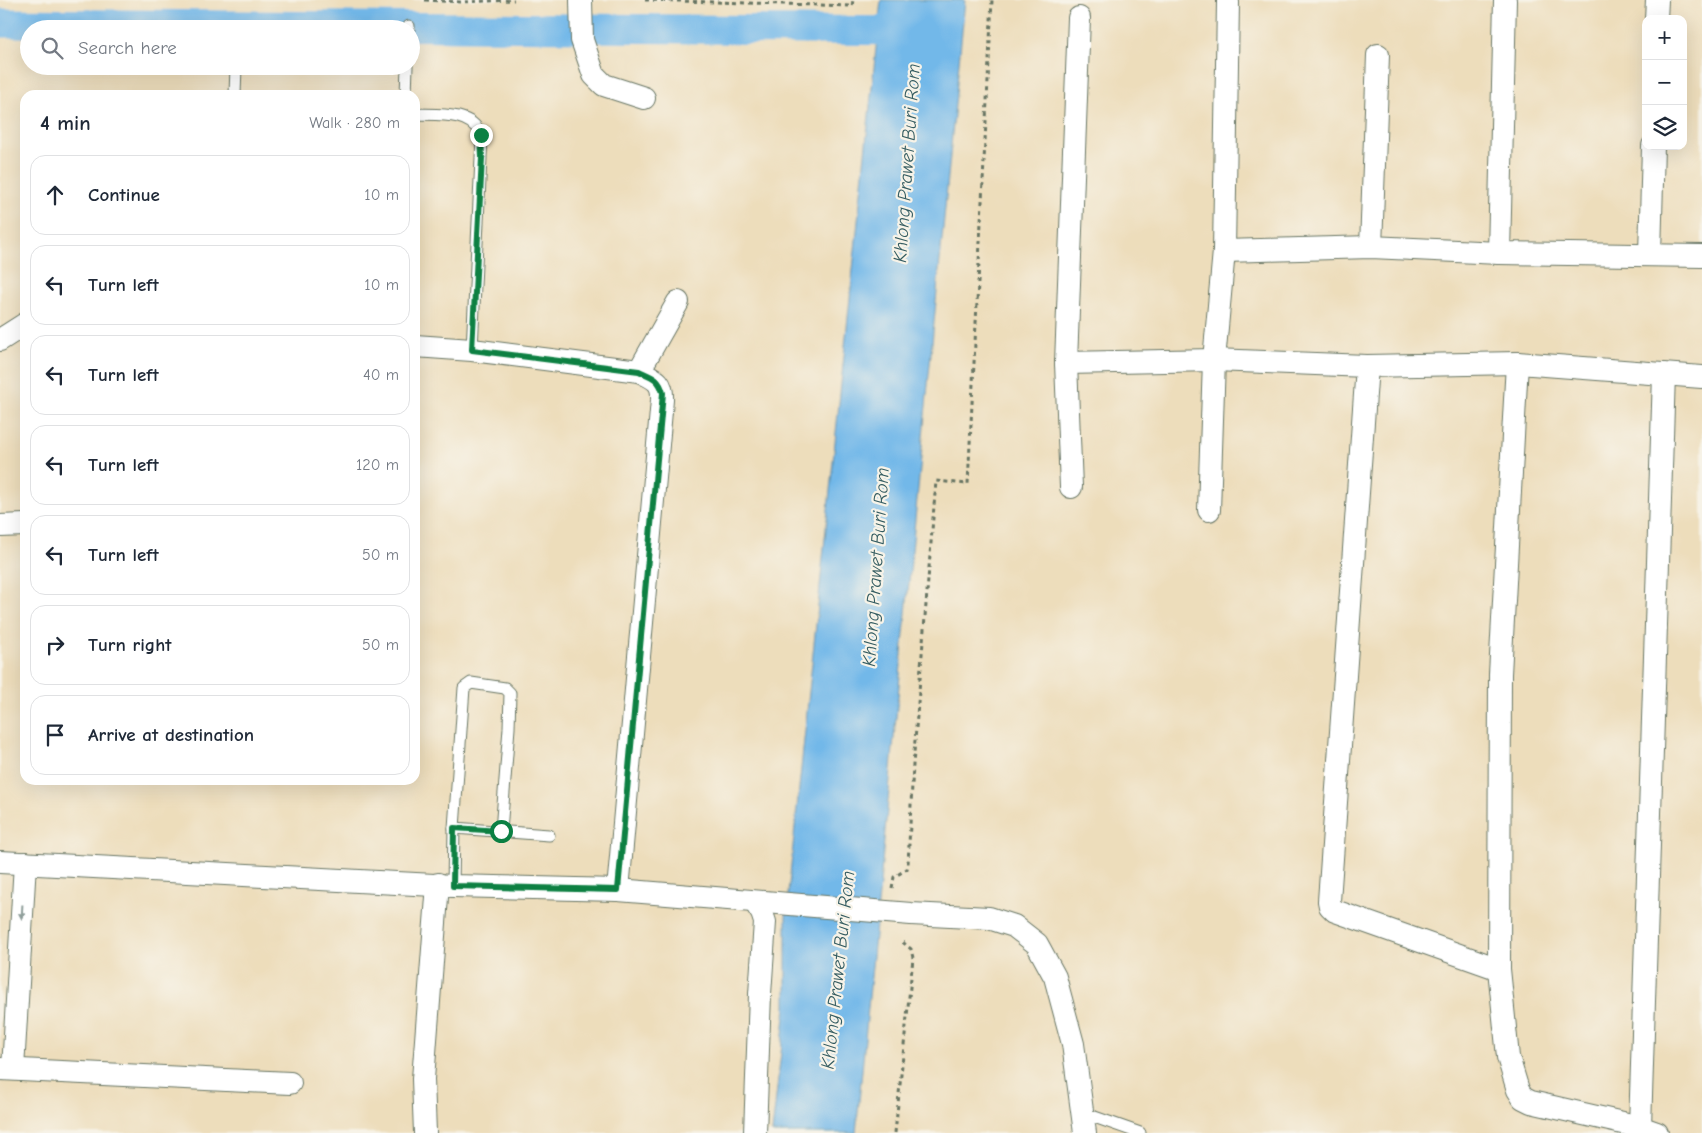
<!DOCTYPE html>
<html lang="en">
<head>
<meta charset="utf-8">
<style>
  :root { --surface:#fff; --page:#f6f6f7; --text:#1f2937; --muted:#747a83; --line:#e0e1e3 }
  body { margin:0; font-family:"Comic Neue",sans-serif; background:var(--page); color:var(--text) }
  .controls { position:absolute; right:15px; top:15px; display:grid; overflow:hidden; border-radius:10px; box-shadow:0 5px 20px #0002 }
  .controls button { width:45px; height:45px; display:grid; place-items:center; padding:0; border:0; border-bottom:1px solid var(--line); background:var(--surface); color:var(--text); font:25px sans-serif }
  .stop { position:absolute; width:15px; height:15px; margin:-11px; border:4px solid #0b8043; border-radius:50%; background:#fff }
  .stop.end { background:#0b8043; border-color:#fff; box-shadow:0 1px 5px #0008 }
  .list { margin:0; padding:0; list-style:none }
  h2 { display:flex; justify-content:space-between; align-items:center; height:65px; margin:0; padding:0 20px; font-size:21px }
  h2 small { font-size:16px; font-weight:400; color:var(--muted) }
  .list li { display:grid; grid-template-columns:32px 1fr auto; gap:15px; align-items:center; box-sizing:border-box; height:80px; margin:0 10px 10px; padding:0 10px; border:1px solid var(--line); border-radius:15px }
  .list b { display:block; font-size:19px; white-space:nowrap }
  .list em { font-size:16px; font-style:normal; color:var(--muted) }
  .icon { flex:none; width:28px; height:28px; fill:none; stroke:currentColor; stroke-width:2; stroke-linecap:round; stroke-linejoin:round }
  .map { position:relative; flex:none; width:1702px; height:1133px; overflow:hidden }
  .search { position:absolute; background:var(--surface); box-shadow:0 5px 20px #0002; left:20px; top:20px; width:400px; height:55px; display:flex; align-items:center; gap:12px; box-sizing:border-box; padding:0 18px; border-radius:28px; color:var(--muted); font-size:19px }
  .panel { position:absolute; background:var(--surface); box-shadow:0 5px 20px #0002; left:20px; top:90px; width:400px; height:695px; border-radius:15px }
  .map>svg:first-child { display:block }
  .water { fill:#72b8e9; stroke:#487a8e }
  .lines { fill:none; stroke-linecap:round; stroke-linejoin:round }
  .canal { stroke:#72b8e9; stroke-width:29 }
  .lane-casing { stroke:#677563; stroke-width:13 }
  .street-casing { stroke:#677563; stroke-width:24 }
  .path { stroke:#677563; stroke-width:3; stroke-dasharray:4 4; stroke-linecap:butt }
  .lane { stroke:#fff; stroke-width:11 }
  .street { stroke:#fff; stroke-width:22 }
  .oneway { fill:#8f9e9a }
  .route { stroke:#0b8043; stroke-width:6 }
  .labels { text-anchor:middle; stroke-width:4.5; stroke-linejoin:round; paint-order:stroke }
  .water-label { font-size:19px; font-style:italic; fill:#345c61; stroke:#f7f3e8 }
</style>
</head>
<body>
<div class="map">
<svg width="1702" height="1133" viewBox="0 0 1702 1133">
  <rect width="100%" height="100%" fill="#f7f3e8"/>
  <filter id="ink" filterUnits="userSpaceOnUse"><feTurbulence type="fractalNoise" baseFrequency=".02" numOctaves="2"/><feDisplacementMap in="SourceGraphic" scale="10" xChannelSelector="R" yChannelSelector="G"/><feConvolveMatrix kernelMatrix="1 2 1 2 8 2 1 2 1" color-interpolation-filters="sRGB"/></filter>
  <filter id="wash" filterUnits="userSpaceOnUse"><feTurbulence type="fractalNoise" baseFrequency=".0096" numOctaves="4" result="noise"/><feDisplacementMap in="SourceGraphic" scale="20" xChannelSelector="R" yChannelSelector="G"/><feGaussianBlur stdDeviation="1.12" result="paint"/><feColorMatrix in="noise" values="0 0 0 0 0 0 0 0 0 0 0 0 0 0 0 0 0 1.4 0 .05"/><feComposite in="paint" operator="in"/></filter>
  <g filter="url(#wash)">
    <rect width="100%" height="100%" fill="#edddbb"/>
    <!-- water -->
    <path class="water" d="M881 0H965L856 1133H772L786 1007V913Z"/>
    <g class="lines">
      <!-- canal -->
      <path class="canal" d="M0 23 917 31"/>
    </g>
  </g>
  <g filter="url(#ink)">
    <g class="lines">
      <!-- lane casing -->
      <g class="lane-casing">
        <g id="lane">
          <path d="M409 29V26"/>
          <path d="M235 95 236 66"/>
          <path d="M406 95 407 66"/>
          <path d="M415 114C435 115 472 111 480 134 483 141 481 151 481 158L472 350"/>
          <path d="M454 828 549 835"/>
          <path d="M453 886 454 828 464 688 471 683 505 688 510 693 509 728 501 831"/>
          <path d="M1083 1113 1140 1133"/>
        </g>
      </g>
      <!-- street casing -->
      <g class="street-casing">
        <g id="street">
          <path d="M581 0 582 40 594 75 604 85 644 98"/>
          <path d="M1656 19 1657 0"/>
          <path d="M1371 247 1378 55"/>
          <path d="M1224 251 1371 247 1499 253 1702 256"/>
          <path d="M1499 253 1505 0"/>
          <path d="M1650 254 1653 146"/>
          <path d="M0 340 25 324"/>
          <path d="M415 346 472 350 639 371C655 379 663 381 662 400L618 890"/>
          <path d="M1066 363 1214 360 1367 366 1517 363 1702 377"/>
          <path d="M1517 363 1500 674 1499 969 1508 1057 1518 1090 1523 1098 1531 1102 1640 1127 1657 1133"/>
          <path d="M1367 366 1329 901 1330 906 1335 911 1499 969"/>
          <path d="M639 371 678 302"/>
          <path d="M1071 487 1066 363 1079 18"/>
          <path d="M1209 510 1214 360 1224 251 1228 2"/>
          <path d="M0 526 25 525"/>
          <path d="M0 862 453 886 618 890 911 914 989 918 1014 926 1037 944 1055 977 1073 1044 1085 1133"/>
          <path d="M755 902 762 913 765 922 760 994 755 1133"/>
          <path d="M0 1069 290 1083"/>
          <path d="M13 1069 25 863"/>
          <path d="M1640 1127 1664 374"/>
          <path d="M425 1133 423 1079 438 884"/>
        </g>
      </g>
      <!-- path -->
      <g class="path">
        <path d="M425 0 460 2 514 0"/>
        <path d="M645 0 852 6 853 0"/>
        <path d="M892 888 894 877 907 869 908 864 913 765 936 481 968 484 992 0"/>
        <path d="M895 1133 913 958 911 949 900 940"/>
      </g>
      <!-- lane -->
      <use href="#lane" class="lane"/>
      <!-- street -->
      <use href="#street" class="street"/>
    </g>
    <!-- one-way arrows -->
    <defs><path id="oneway-solid" d="M-6-.8H1V-3.2L6.5 0L1 3.2V.8H-6Z" transform="scale(1.25)"/></defs>
    <use class="oneway" href="#oneway-solid" transform="translate(22 912) rotate(93)"/>
  </g>
  <g class="lines" filter="url(#ink)">
    <!-- route -->
    <path class="route" d="M481 135 482 158 472 350 639 371C652 377 659 378 663 393L618 890 453 886 454 828 501 831"/>
  </g>
  <g class="labels">
    <!-- water labels -->
    <g class="water-label">
      <text transform="translate(906 163) rotate(-86)" y="7">Khlong Prawet Buri Rom</text>
      <text transform="translate(875 567) rotate(-86)" y="7">Khlong Prawet Buri Rom</text>
      <text transform="translate(837 970) rotate(-84)" y="7">Khlong Prawet Buri Rom</text>
    </g>
  </g>
</svg>
<div class="controls">
<button>+</button>
<button>−</button>
<button><svg class="icon" aria-label="layers" viewBox="0 0 24 24"><path d="M12 4l9 5-9 5-9-5zM3 14l9 5 9-5"/></svg></button>
</div>
<div class="stop" style="left:501px;top:831px"></div>
<div class="stop end" style="left:481px;top:135px"></div>
<div class="search"><svg class="icon" aria-label="search" viewBox="0 0 24 24"><circle cx="10" cy="10" r="6"/><path d="M15 15l6 6"/></svg>Search here</div>
<section class="panel">
<h2>4 min<small>Walk · 280 m</small></h2>
<ul class="list">
<li><svg class="icon" aria-label="ahead" viewBox="0 0 24 24"><path d="M12 20V5M6 11l6-6 6 6"/></svg><div><b>Continue</b></div><em>10 m</em></li>
<li><svg class="icon" aria-label="left" viewBox="0 0 24 24"><path d="M17 20v-9H6M10 6l-5 5 5 5"/></svg><div><b>Turn left</b></div><em>10 m</em></li>
<li><svg class="icon" aria-label="left" viewBox="0 0 24 24"><path d="M17 20v-9H6M10 6l-5 5 5 5"/></svg><div><b>Turn left</b></div><em>40 m</em></li>
<li><svg class="icon" aria-label="left" viewBox="0 0 24 24"><path d="M17 20v-9H6M10 6l-5 5 5 5"/></svg><div><b>Turn left</b></div><em>120 m</em></li>
<li><svg class="icon" aria-label="left" viewBox="0 0 24 24"><path d="M17 20v-9H6M10 6l-5 5 5 5"/></svg><div><b>Turn left</b></div><em>50 m</em></li>
<li><svg class="icon" aria-label="right" viewBox="0 0 24 24"><path d="M7 20v-9h11M14 6l5 5-5 5"/></svg><div><b>Turn right</b></div><em>50 m</em></li>
<li><svg class="icon" aria-label="arrive" viewBox="0 0 24 24"><path d="M6 21V4h12l-3 4 3 4H6"/></svg><div><b>Arrive at destination</b></div></li>
</ul>
</section>
</div>
</body>
</html>
